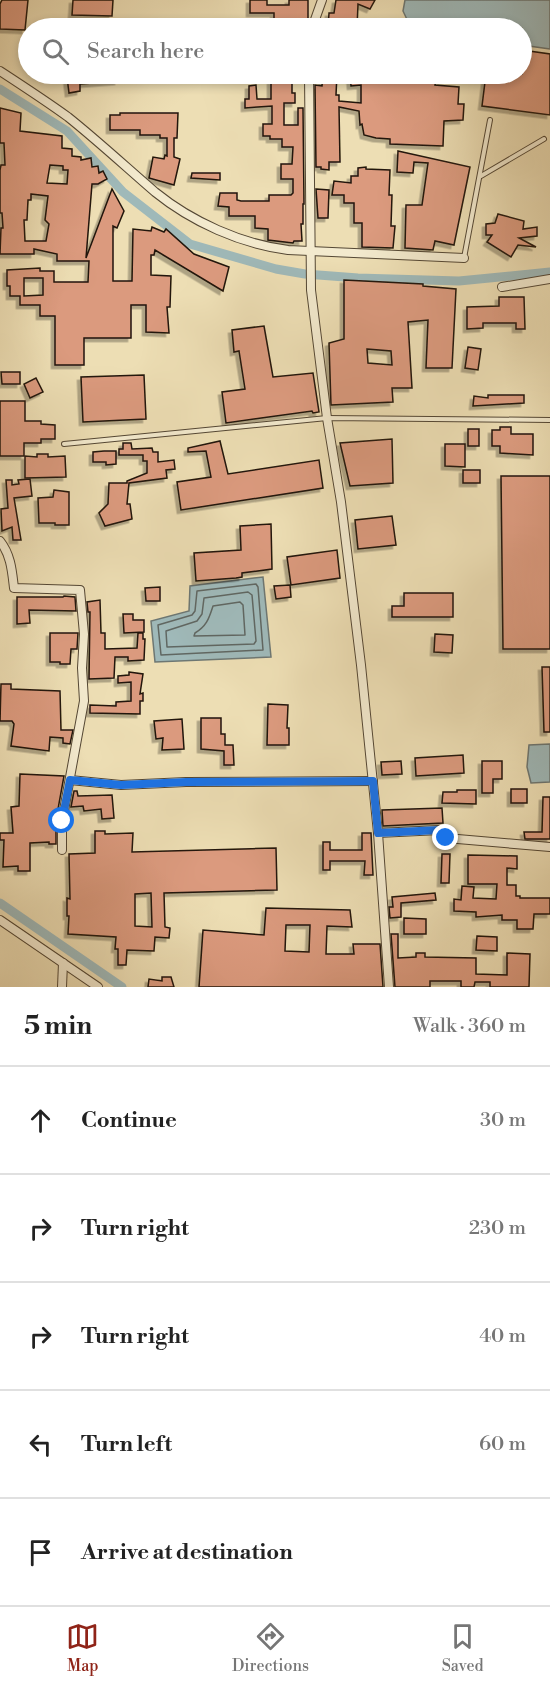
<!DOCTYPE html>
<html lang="en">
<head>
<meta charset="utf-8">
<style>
  :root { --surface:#fff; --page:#f2f2f2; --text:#222; --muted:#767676; --line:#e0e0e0; --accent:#8f2418 }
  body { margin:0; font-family:"Libre Bodoni",serif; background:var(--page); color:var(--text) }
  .stop { position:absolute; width:18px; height:18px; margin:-14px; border:4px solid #1a73e8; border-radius:50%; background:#fff }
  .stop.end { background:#1a73e8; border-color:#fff; box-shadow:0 2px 6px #0008 }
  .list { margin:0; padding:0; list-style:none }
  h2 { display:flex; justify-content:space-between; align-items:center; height:78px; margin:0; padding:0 24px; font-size:26px }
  h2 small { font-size:20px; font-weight:400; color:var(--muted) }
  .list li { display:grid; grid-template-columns:39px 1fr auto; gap:18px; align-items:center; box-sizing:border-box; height:108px; padding:0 24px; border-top:2px solid var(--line) }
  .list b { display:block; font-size:22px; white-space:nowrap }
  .list em { font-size:20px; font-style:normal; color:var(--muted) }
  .icon { flex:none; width:33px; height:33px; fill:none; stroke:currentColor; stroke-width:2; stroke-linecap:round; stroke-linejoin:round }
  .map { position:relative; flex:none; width:550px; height:987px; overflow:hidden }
  .search { position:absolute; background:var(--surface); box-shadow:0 3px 9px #0003; left:18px; right:18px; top:18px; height:66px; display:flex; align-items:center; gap:15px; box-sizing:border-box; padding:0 21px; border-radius:33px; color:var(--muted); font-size:22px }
  .sheet { height:618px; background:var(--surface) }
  nav { display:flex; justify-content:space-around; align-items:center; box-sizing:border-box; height:84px; border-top:2px solid var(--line); background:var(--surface); font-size:16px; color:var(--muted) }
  nav a { display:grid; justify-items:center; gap:3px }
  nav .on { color:var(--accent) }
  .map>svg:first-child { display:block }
  .water { fill:#9fb9b9; stroke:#6d7773; stroke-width:1.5 }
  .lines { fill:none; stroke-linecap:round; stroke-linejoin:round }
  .shore { stroke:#606762; stroke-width:1.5 }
  .canal { stroke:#9fb9b9; stroke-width:9 }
  .building { fill:#db9a7e; stroke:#21150a; stroke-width:1.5; fill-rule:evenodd; filter:url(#shadow) }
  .lane-casing { stroke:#544734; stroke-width:6 }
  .street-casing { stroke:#544734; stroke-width:10 }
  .lane { stroke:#f3eace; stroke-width:4 }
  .street { stroke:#f3eace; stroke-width:8 }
  .route { stroke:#1a73e8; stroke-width:8 }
</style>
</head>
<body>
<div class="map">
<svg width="550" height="987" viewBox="0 0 550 987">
  <defs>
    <filter id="shadow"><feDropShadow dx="-3.5" dy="3.5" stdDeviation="0" flood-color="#0004"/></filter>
  </defs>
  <rect width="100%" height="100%" fill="#eddeb4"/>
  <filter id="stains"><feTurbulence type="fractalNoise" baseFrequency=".00333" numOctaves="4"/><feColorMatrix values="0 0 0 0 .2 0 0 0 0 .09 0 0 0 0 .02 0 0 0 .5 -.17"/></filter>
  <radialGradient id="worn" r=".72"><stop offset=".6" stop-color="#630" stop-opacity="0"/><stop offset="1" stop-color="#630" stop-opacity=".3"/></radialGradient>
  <!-- water -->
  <g class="water">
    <path d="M405 0H550V49L522 45V28H411L403 11Z"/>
    <path d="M263 577 271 657 155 662 151 621 189 611 190 586Z"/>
    <path d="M550 744V782L531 783 527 767 529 745Z"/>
  </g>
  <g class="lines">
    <!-- shore -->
    <g class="shore">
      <path d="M256 584 258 587 263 650 161 655 158 625 192 615 195 611 197 591Z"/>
      <path d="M248 592 252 595 256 641 254 644 167 647 166 631 197 621 202 614 204 598Z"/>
      <path d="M240 602 243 605 245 635 194 636 195 633C207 626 209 618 213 606Z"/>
    </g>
    <!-- canal -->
    <g class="canal">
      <path d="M0 89 67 131 123 192 190 244 276 269 305 274 358 278 459 281 550 272"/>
      <path d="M0 903 122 987"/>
    </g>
  </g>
  <!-- building -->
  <g class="building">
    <path d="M2 0H28L25 30 0 29V4Z"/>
    <path d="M73 0H113L112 16 72 15Z"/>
    <path d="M250 0H267V5H289V0H308V21H305V28H278V20H274V13H250Z"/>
    <path d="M336 0H375L370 9 358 4 357 28H328L329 13H334Z"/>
    <path d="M129 21 163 23 162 28H128Z"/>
    <path d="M522 50 550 54V115L482 106 486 74H522Z"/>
    <path d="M84 74H118V81L80 84V91L69 93 67 77Z"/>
    <path d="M280 74H292V93H295V103H284V125H298V108H303L304 204H303V224H301L302 241H294L293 243 268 240V229L255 228V216H229V207L218 206 220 193H237V200L241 201H269V195H291L293 193V179H281V164H292L293 147H282V139H270V136H263V124H272V106L245 108V99H249V86L256 85 257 99H271V81H280Z"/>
    <path d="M323 74H337L336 95H339V101L361 103V85L351 86 350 74H437L435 85 459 87 458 104H464L463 120 444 121 443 146 390 144V139L376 138 364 135 362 124 360 125 359 111 339 107 340 162H329V170L321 169V167H316L315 85 322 86Z"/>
    <path d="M0 108 21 113 20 131 62 136V148L72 149V156L81 157V160L91 158 92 167 98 166 99 173 103 171 107 179 98 184H92L86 258 112 189 124 211 117 228 113 226V281H132L133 229 151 231 152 227 164 232 166 229 194 254 229 267 223 291 155 250 154 255H151V275L171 276 170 307H167L169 333 146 332V305H131V338H84V365H55V316H40V305H20V296H10V286H7V270L40 268V271H54V282H88L89 261H57V254L34 249V254H0L1 228H3L2 213H0V170L1 165H5L4 143H0ZM50 165 63 166V170H68L67 184 47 183ZM31 194 48 196 45 220 49 224 46 241H25L24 220H27L28 200H31ZM24 278H43V295L24 296Z"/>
    <path d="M120 113H178L177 138H174V157L180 159 174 185 149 178 153 157 164 159 165 155 167 156V138H160V135H140V130H110V115H120Z"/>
    <path d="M398 151 470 167 454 245 435 241 433 250 405 248 406 205H422L428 163 414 162 413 173 397 172Z"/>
    <path d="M366 167V169L390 170 389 195H392L391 226H395L393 248 362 247V223H354V203H344V195H332L334 181 351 183V176H358V168Z"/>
    <path d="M192 173H220V180L191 178Z"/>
    <path d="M316 189 329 190 328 218H318Z"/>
    <path d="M498 214 524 221 523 229 537 227V236L519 238 536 247 518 245 511 257 487 242 492 235H486V224L495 223Z"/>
    <path d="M344 280 423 284V286L456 289 452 368H426L428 320 408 322 412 388H392L393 402 331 405 329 343 344 339ZM367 349 391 351 392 365 368 363Z"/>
    <path d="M499 297H524L525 329H516V323H483V328L467 329V307L499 306Z"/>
    <path d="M264 326 273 377 313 373 319 412 313 413 312 411 226 423 222 392 245 389 239 351 234 352 232 330Z"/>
    <path d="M468 347 481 349 478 370 465 368Z"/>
    <path d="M1 372H20V384H2Z"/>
    <path d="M144 375 146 419 83 422 81 377Z"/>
    <path d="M36 378 43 392 30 398 24 384Z"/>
    <path d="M488 395H524V403L473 406 474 396 488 398Z"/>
    <path d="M0 401H25V421H41V424L55 425V439H41V443H24V456H0Z"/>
    <path d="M500 427H511V434H533V455L500 453V446H492V430H500Z"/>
    <rect x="468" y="429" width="11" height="17"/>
    <path d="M392 439 393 483 350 486 340 443Z"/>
    <path d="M220 441 228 474 319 460 323 488 181 510 177 482 211 477 206 451 188 452V448Z"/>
    <path d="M123 443H131L132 449 152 448 153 452H158V462L174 460 175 469 166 470 167 478 129 483 127 504H130L132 519 105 526 99 513 108 504 109 483H127V481L147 473V461H143V455H119V449H123Z"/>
    <path d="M445 444H465V467L445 466Z"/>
    <path d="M104 451H116V464L106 465V462H93V452Z"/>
    <path d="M37 454H48V457L65 456 66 477 25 478V456L37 457Z"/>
    <rect x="463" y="470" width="17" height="13"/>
    <path d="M501 476H550V649H503Z"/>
    <path d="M30 479 32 496 14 498 21 540H13L12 527 2 531 1 509 8 508 6 480H12V485L19 484 18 480Z"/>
    <path d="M54 490 69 492V525H55V523H39L38 498 53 497Z"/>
    <path d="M392 516 396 545 358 549 355 520Z"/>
    <path d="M271 524 272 569 242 573V577L236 578 196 581 194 553 241 550 240 526Z"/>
    <path d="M337 550 340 578 291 585 287 557Z"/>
    <path d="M290 585 291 597 276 599 274 586Z"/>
    <path d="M160 587V601H146L145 588Z"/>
    <path d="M404 593H453V617H392V606H404Z"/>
    <path d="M64 596 75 597 76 611 29 610 30 623 17 624V597H63Z"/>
    <path d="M100 600 101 633H105V649L137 648 138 633H143V639H145L144 660 128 661V657H115L114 678 89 679 90 612H88L87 602Z"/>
    <path d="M123 614H133V620H144V632L124 633Z"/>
    <path d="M50 633H78L77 649H71L70 664H60V662H50Z"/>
    <path d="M435 634 453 635 452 653 434 652Z"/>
    <path d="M542 667H550V732H544Z"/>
    <path d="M129 672 143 674 140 694 143 693V701H140V714L90 713V705L116 706V702L131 701V682L118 683V676L129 675Z"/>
    <path d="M1 684H11V689L60 691 61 730H73L70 744 63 743V738L50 737 49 751 11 746 14 724 12 721H0Z"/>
    <path d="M268 704 288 705 287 728H289V745H267Z"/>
    <path d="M201 718H221V734H225V745H233L234 765H224V751L201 749Z"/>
    <path d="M182 719 184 749 162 750 163 738 156 739 154 721Z"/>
    <path d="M463 755 464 773 416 776 415 758Z"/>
    <path d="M401 761 402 774 382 775 381 762Z"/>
    <path d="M482 761H502V779H493V793H482Z"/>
    <path d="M20 774 64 776 56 820V844H49V842L30 843V871H18V866L3 867 4 840H0V833H13L11 807 19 806Z"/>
    <rect x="511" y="789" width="16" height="14"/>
    <path d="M457 790H476V804L442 803 443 792H457Z"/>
    <path d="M74 791H77L78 796 112 795 114 818 102 819 101 809 84 811 83 806 71 807Z"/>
    <path d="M543 797H550V839H525L524 832H542Z"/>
    <path d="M442 808 443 823 383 826 382 810Z"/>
    <path d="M95 831H105V834L133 833 132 852 276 848 277 890 164 893 165 927 170 928 169 938 155 937 154 951 127 950 126 965H118V949H115L116 937 68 934 69 916H67V898L70 899 69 854 95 853ZM151 893 152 927 135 926V894Z"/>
    <path d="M362 833H371L373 875H364L365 861H330V870H323V842H330V850H362Z"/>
    <path d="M442 854H450L449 883H441Z"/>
    <path d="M468 855 517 856V869L507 868V885H516V896H520V898H550V914H534L533 929H517V920H502V915L476 917V912L454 911V899L461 900 462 886 474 887 473 898 496 899 497 884H468Z"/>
    <path d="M435 893 436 900 401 903V917L390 918 389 907H393L392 897Z"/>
    <path d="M266 908 350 910 352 927 327 926 326 954H354L353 944H380L383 987H199L203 930 264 935ZM286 925H310L309 952 285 951Z"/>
    <path d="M404 918 426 919V934H404Z"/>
    <path d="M391 934H398V958L416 957V953H425V957L476 958V974L507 975V953L530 954 529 987H490V982H475L474 987H461V981H430V987H395Z"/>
    <path d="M477 936 497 937V951L476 950Z"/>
    <path d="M162 977H171L174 987H148L149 979 162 981Z"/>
  </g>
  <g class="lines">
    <!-- lane casing -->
    <g class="lane-casing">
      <g id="lane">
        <path d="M481 176 544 139"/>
        <path d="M464 258 490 120"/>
        <path d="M64 444 327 418 550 420"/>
      </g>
    </g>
    <!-- street casing -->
    <g class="street-casing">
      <g id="street">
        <path d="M312 28 322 0"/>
        <path d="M0 71C23 86 46 101 68 117 98 141 126 167 155 192 192 222 241 244 288 250L464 258"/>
        <path d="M309 74 311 290 327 418 341 502 361 665 378 833 389 987"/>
        <path d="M502 287 550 279"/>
        <path d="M0 541C11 555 12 571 14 588L80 590 84 634 82 668 84 701 62 821V850"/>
        <path d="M70 780 121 785 186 782 373 781"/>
        <path d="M378 833 440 830 446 838 550 847"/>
        <path d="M0 920 98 987"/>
        <path d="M62 987 63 963"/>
      </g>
    </g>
    <!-- lane -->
    <use href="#lane" class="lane"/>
    <!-- street -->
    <use href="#street" class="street"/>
  </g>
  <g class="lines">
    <!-- route -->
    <path class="route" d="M62 821 70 780 121 785 186 782 373 781 378 833 440 830 446 838"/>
  </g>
  <rect width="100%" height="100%" filter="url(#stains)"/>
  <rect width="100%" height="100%" fill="url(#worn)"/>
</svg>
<div class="stop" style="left:62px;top:821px"></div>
<div class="stop end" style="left:446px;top:838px"></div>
<div class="search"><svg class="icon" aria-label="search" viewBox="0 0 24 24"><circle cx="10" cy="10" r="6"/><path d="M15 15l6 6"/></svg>Search here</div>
</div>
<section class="sheet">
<h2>5 min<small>Walk · 360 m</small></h2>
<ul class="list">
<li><svg class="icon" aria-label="ahead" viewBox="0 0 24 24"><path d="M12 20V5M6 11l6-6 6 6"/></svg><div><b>Continue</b></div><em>30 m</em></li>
<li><svg class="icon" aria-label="right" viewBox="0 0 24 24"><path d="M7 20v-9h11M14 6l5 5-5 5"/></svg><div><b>Turn right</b></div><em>230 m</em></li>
<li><svg class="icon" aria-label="right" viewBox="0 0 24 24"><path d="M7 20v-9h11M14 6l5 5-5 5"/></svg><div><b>Turn right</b></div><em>40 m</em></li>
<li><svg class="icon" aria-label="left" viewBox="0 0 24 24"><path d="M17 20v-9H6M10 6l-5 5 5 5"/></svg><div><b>Turn left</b></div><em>60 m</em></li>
<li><svg class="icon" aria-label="arrive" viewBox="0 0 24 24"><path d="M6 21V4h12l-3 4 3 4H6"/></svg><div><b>Arrive at destination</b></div></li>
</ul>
</section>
<nav>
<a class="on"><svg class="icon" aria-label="map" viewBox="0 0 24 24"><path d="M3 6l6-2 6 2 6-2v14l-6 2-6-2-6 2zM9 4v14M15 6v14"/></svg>Map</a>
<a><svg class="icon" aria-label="directions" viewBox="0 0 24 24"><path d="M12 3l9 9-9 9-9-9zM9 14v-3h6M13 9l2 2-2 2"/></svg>Directions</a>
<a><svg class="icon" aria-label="saved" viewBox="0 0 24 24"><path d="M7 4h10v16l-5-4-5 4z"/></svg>Saved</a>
</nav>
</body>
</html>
